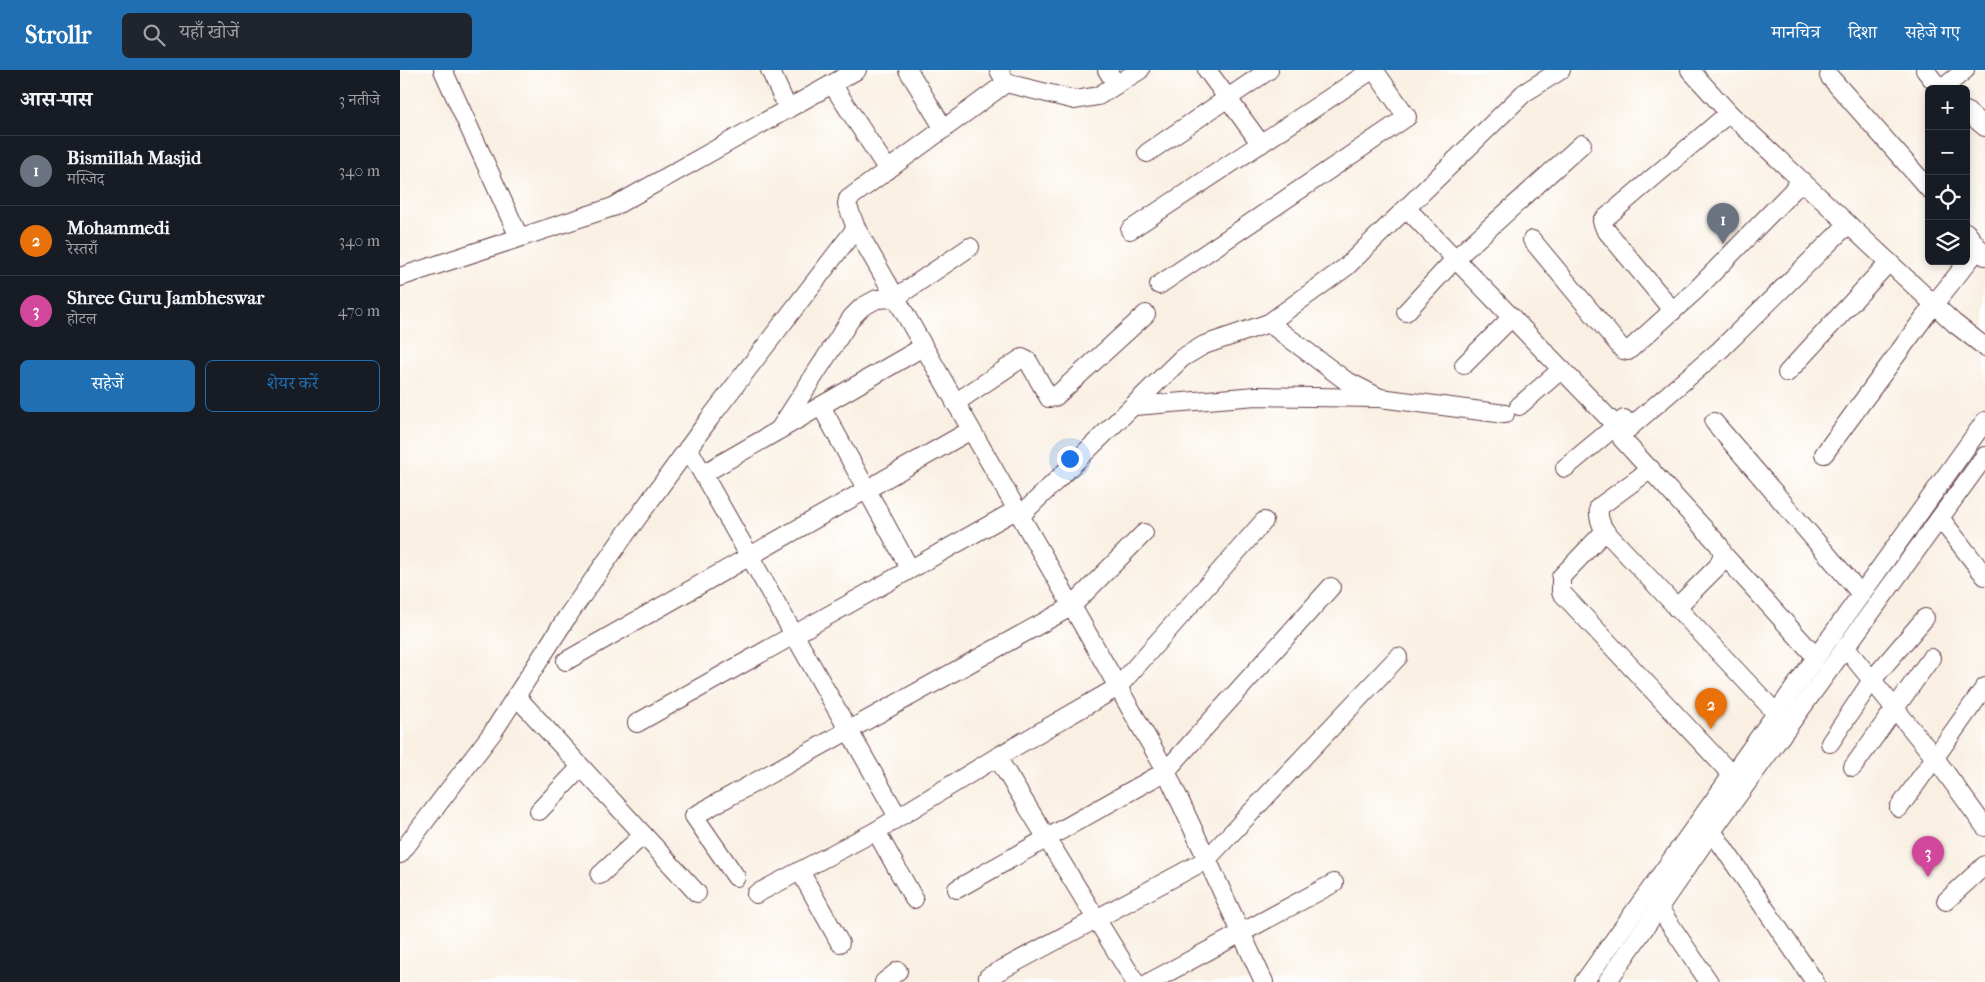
<!DOCTYPE html>
<html lang="hi">
<head>
<meta charset="utf-8">
<style>
  :root { --surface:#171b24; --page:#20242c; --text:#f1f3f6; --muted:#9ea1a6; --line:#363941; --accent:#1f6fb2 }
  body { margin:0; font-family:"IM FELL French Canon","Noto Serif Devanagari",serif; background:var(--page); color:var(--text) }
  .controls { position:absolute; right:15px; top:15px; display:grid; overflow:hidden; border-radius:8px; box-shadow:0 2px 8px #0003 }
  .controls button { width:45px; height:45px; display:grid; place-items:center; padding:0; border:0; border-bottom:1px solid var(--line); background:var(--surface); color:var(--text); font:25px sans-serif }
  .you { position:absolute; left:669px; top:388px; width:18px; height:18px; margin:-12px; border:4px solid #fff; border-radius:50%; background:#1a73e8; box-shadow:0 0 0 8px #1a73e833 }
  .badge { display:grid; place-items:center; width:32px; height:32px; border-radius:50%; background:var(--accent); color:#fff; font-size:16px; font-weight:700 }
  .pin { position:absolute; translate:-50% -41px; filter:drop-shadow(0 1px 2px #0008) }
  .pin::after { content:''; position:absolute; top:26px; width:18px; height:15px; background:inherit; clip-path:polygon(0 0,100% 0,50% 100%) }
  .list { margin:0; padding:0; list-style:none }
  h2 { display:flex; justify-content:space-between; align-items:center; height:65px; margin:0; padding:0 20px; font-size:21px }
  h2 small { font-size:16px; font-weight:400; color:var(--muted) }
  .list li { display:grid; grid-template-columns:32px 1fr auto; gap:15px; align-items:center; box-sizing:border-box; height:70px; padding:0 20px; border-top:1px solid var(--line) }
  .list b { display:block; font-size:19px; white-space:nowrap }
  .list p { margin:0; font-size:16px; white-space:nowrap; color:var(--muted) }
  .list em { font-size:16px; font-style:normal; color:var(--muted) }
  .actions { display:flex; gap:10px; padding:15px 20px }
  .actions a { flex:1; padding:11px 0; border:1px solid var(--accent); border-radius:8px; text-align:center; font-size:18px; color:var(--accent) }
  .actions .main { background:var(--accent); color:#fff }
  .icon { flex:none; width:28px; height:28px; fill:none; stroke:currentColor; stroke-width:2; stroke-linecap:round; stroke-linejoin:round }
  .map { position:relative; flex:none; width:1585px; height:912px; overflow:hidden }
  header { display:flex; align-items:center; gap:30px; box-sizing:border-box; height:70px; padding:0 25px; background:var(--accent); color:#fff }
  header strong { font-size:24px }
  nav { display:flex; gap:28px; margin-inline-start:auto; font-size:18px }
  .search { width:350px; height:45px; background:var(--page); display:flex; align-items:center; gap:12px; box-sizing:border-box; padding:0 18px; border-radius:8px; color:var(--muted); font-size:19px }
  main { display:flex }
  aside { flex:1; background:var(--surface) }
  .map>svg:first-child { display:block }
  .lines { fill:none; stroke-linecap:round; stroke-linejoin:round }
  .minor-casing { stroke:#643e47; stroke-width:20 }
  .minor { stroke:#fff; stroke-width:18 }
</style>
</head>
<body>
<header>
<strong>Strollr</strong>
<div class="search"><svg class="icon" aria-label="search" viewBox="0 0 24 24"><circle cx="10" cy="10" r="6"/><path d="M15 15l6 6"/></svg>यहाँ खोजें</div>
<nav><a>मानचित्र</a><a>दिशा</a><a>सहेजे गए</a></nav>
</header>
<main>
<aside>
<h2>आस-पास<small>3 नतीजे</small></h2>
<ul class="list">
<li><span class="badge" style="background:#6b7280">1</span><div><b>Bismillah Masjid</b><p>मस्जिद</p></div><em>340 m</em></li>
<li><span class="badge" style="background:#e8710a">2</span><div><b>Mohammedi</b><p>रेस्तराँ</p></div><em>340 m</em></li>
<li><span class="badge" style="background:#d1479c">3</span><div><b>Shree Guru Jambheswar</b><p>होटल</p></div><em>470 m</em></li>
</ul>
<div class="actions"><a class="main">सहेजें</a><a>शेयर करें</a></div>
</aside>
<div class="map">
<svg width="1585" height="912" viewBox="0 0 1585 912">
  <rect width="100%" height="100%" fill="#fff"/>
  <filter id="ink" filterUnits="userSpaceOnUse"><feTurbulence type="fractalNoise" baseFrequency=".02" numOctaves="2"/><feDisplacementMap in="SourceGraphic" scale="10" xChannelSelector="R" yChannelSelector="G"/><feConvolveMatrix kernelMatrix="1 2 1 2 8 2 1 2 1" color-interpolation-filters="sRGB"/></filter>
  <filter id="wash" filterUnits="userSpaceOnUse"><feTurbulence type="fractalNoise" baseFrequency=".0096" numOctaves="4" result="noise"/><feDisplacementMap in="SourceGraphic" scale="20" xChannelSelector="R" yChannelSelector="G"/><feGaussianBlur stdDeviation="1.12" result="paint"/><feColorMatrix in="noise" values="0 0 0 0 0 0 0 0 0 0 0 0 0 0 0 0 0 1.4 0 .05"/><feComposite in="paint" operator="in"/></filter>
  <g filter="url(#wash)">
    <rect width="100%" height="100%" fill="#f9f0e3"/>
  </g>
  <g filter="url(#ink)">
    <g class="lines">
      <!-- minor casing -->
      <g class="minor-casing">
        <g id="minor">
          <path d="M43 0 119 167"/>
          <path d="M370 0 388 39"/>
          <path d="M508 0 544 59"/>
          <path d="M599 0 606 13"/>
          <path d="M707 0 716 14"/>
          <path d="M807 0 861 74"/>
          <path d="M1290 0 1329 43 1554 253 1585 277"/>
          <path d="M1525 0 1540 19"/>
          <path d="M1429 6 1529 119"/>
          <path d="M432 14 488 100"/>
          <path d="M1542 19 1565 0"/>
          <path d="M1566 41 1585 57"/>
          <path d="M747 83 869 0"/>
          <path d="M1014 146 1222 362"/>
          <path d="M456 158 766 701 864 912"/>
          <path d="M730 160 972 0"/>
          <path d="M1566 162 1585 186"/>
          <path d="M1132 170 1223 280 1228 281 1296 220 1402 111"/>
          <path d="M0 207 213 137 457 0"/>
          <path d="M759 215 1007 47 974 0"/>
          <path d="M1273 241 1205 159 1202 151 1329 43"/>
          <path d="M1006 242 1055 189 1182 74"/>
          <path d="M869 253 945 310 980 328 1105 344"/>
          <path d="M1064 295 1112 247"/>
          <path d="M1387 303 1489 192"/>
          <path d="M555 333 622 288 628 291 649 328 655 327 746 244"/>
          <path d="M421 336 510 499"/>
          <path d="M735 336 856 326 977 328"/>
          <path d="M1119 336 1162 299"/>
          <path d="M1314 352 1461 524"/>
          <path d="M379 360 452 247 462 237 477 229 495 228 570 177"/>
          <path d="M288 378 498 747"/>
          <path d="M1424 384 1534 234 1579 178"/>
          <path d="M1165 398 1224 349"/>
          <path d="M1251 399 1199 437C1198 447 1200 453 1205 461L1376 643"/>
          <path d="M303 404 523 277"/>
          <path d="M620 446 782 288 804 275 869 253 946 197 1124 23 1161 0"/>
          <path d="M1540 448 1585 506"/>
          <path d="M1205 461 1161 507V522L1332 705"/>
          <path d="M1323 484 1416 587"/>
          <path d="M1276 538 1318 496 1323 484 1319 475 1222 369 1221 365 1320 280 1448 154"/>
          <path d="M1445 577 1535 688 1585 757"/>
          <path d="M166 591 571 360"/>
          <path d="M116 626 297 823"/>
          <path d="M237 653 616 440"/>
          <path d="M1430 673 1472 610 1525 548"/>
          <path d="M597 687 735 912"/>
          <path d="M1453 697 1531 588"/>
          <path d="M1499 738 1585 617"/>
          <path d="M139 741 181 697"/>
          <path d="M476 761 514 829"/>
          <path d="M1312 761 1415 912"/>
          <path d="M0 784 93 662 167 547 222 469 310 348 456 158 447 134 448 129 606 13 675 30 698 26 740 0"/>
          <path d="M400 801 440 873"/>
          <path d="M200 805 243 765"/>
          <path d="M336 807 294 746 671 537 744 463"/>
          <path d="M557 819 766 701 931 517"/>
          <path d="M356 824 476 761 597 687 718 617 864 451"/>
          <path d="M1546 831 1585 795"/>
          <path d="M1259 838 1309 912"/>
          <path d="M588 907 806 790 998 587"/>
          <path d="M484 912 498 901"/>
          <path d="M750 912 934 813"/>
          <path d="M1184 912 1585 351"/>
          <path d="M1207 912 1312 761 1585 386"/>
        </g>
      </g>
      <!-- minor -->
      <use href="#minor" class="minor"/>
    </g>
  </g>
</svg>
<div class="controls">
<button>+</button>
<button>−</button>
<button><svg class="icon" aria-label="locate" viewBox="0 0 24 24"><circle cx="12" cy="12" r="6"/><path d="M12 2v4M12 18v4M2 12h4M18 12h4"/></svg></button>
<button><svg class="icon" aria-label="layers" viewBox="0 0 24 24"><path d="M12 4l9 5-9 5-9-5zM3 14l9 5 9-5"/></svg></button>
</div>
<div class="you"></div>
<div class="pin badge" style="left:1323px;top:174px;background:#6b7280">1</div>
<div class="pin badge" style="left:1311px;top:659px;background:#e8710a">2</div>
<div class="pin badge" style="left:1528px;top:807px;background:#d1479c">3</div>
</div>
</main>
</body>
</html>
